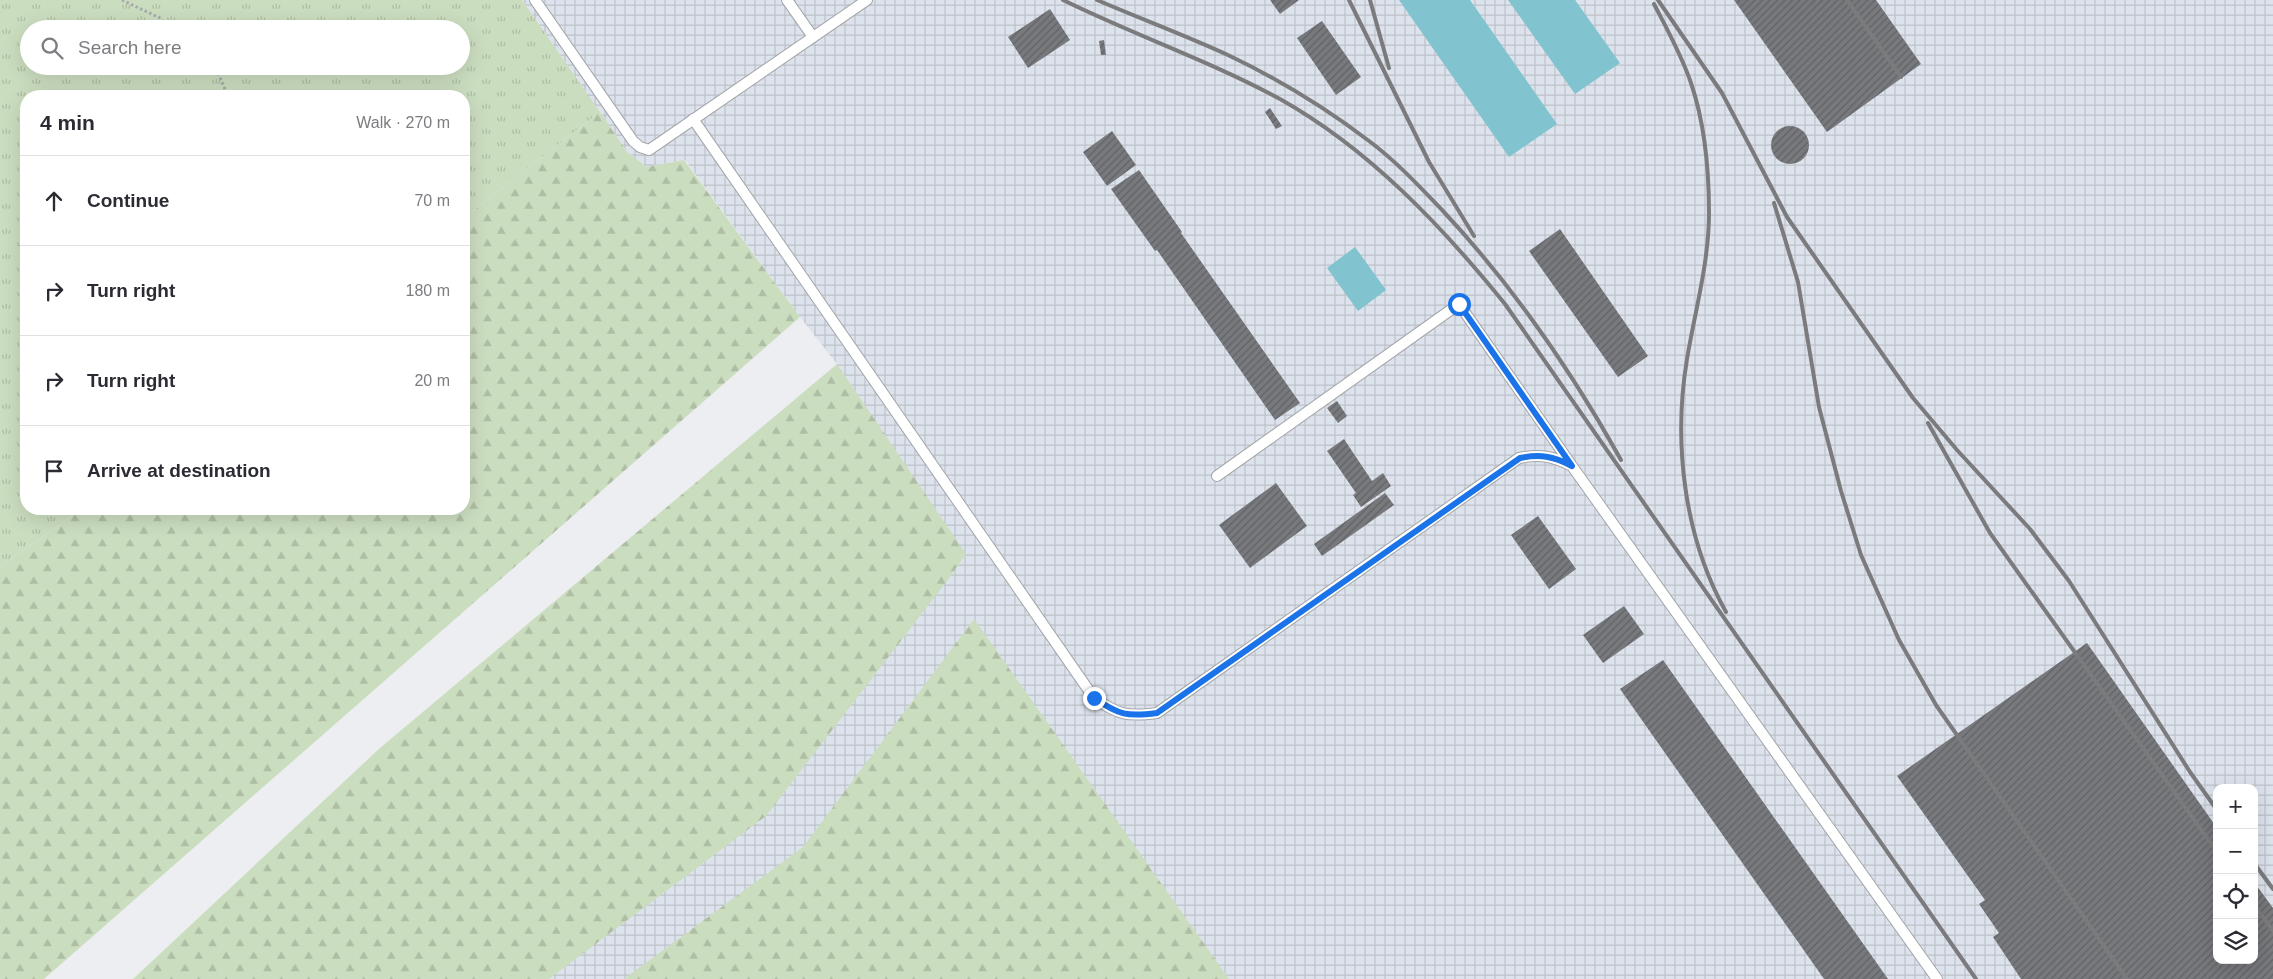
<!DOCTYPE html>
<html lang="en">
<head>
<meta charset="utf-8">
<style>
  :root { --surface:#fff; --page:#f7f7f7; --text:#2b2b33; --muted:#7c7c81; --line:#e1e1e2 }
  body { margin:0; font-family:Arial,sans-serif; background:var(--page); color:var(--text) }
  .controls { position:absolute; right:15px; bottom:15px; display:grid; overflow:hidden; border-radius:10px; box-shadow:0 5px 20px #0002 }
  .controls button { width:45px; height:45px; display:grid; place-items:center; padding:0; border:0; border-bottom:1px solid var(--line); background:var(--surface); color:var(--text); font:25px sans-serif }
  .stop { position:absolute; width:15px; height:15px; margin:-11px; border:4px solid #1a73e8; border-radius:50%; background:#fff }
  .stop.end { background:#1a73e8; border-color:#fff; box-shadow:0 1px 5px #0008 }
  .list { margin:0; padding:0; list-style:none }
  h2 { display:flex; justify-content:space-between; align-items:center; height:65px; margin:0; padding:0 20px; font-size:21px }
  h2 small { font-size:16px; font-weight:400; color:var(--muted) }
  .list li { display:grid; grid-template-columns:32px 1fr auto; gap:15px; align-items:center; box-sizing:border-box; height:90px; padding:0 20px; border-top:1px solid var(--line) }
  .list b { display:block; font-size:19px; white-space:nowrap }
  .list em { font-size:16px; font-style:normal; color:var(--muted) }
  .icon { flex:none; width:28px; height:28px; fill:none; stroke:currentColor; stroke-width:2; stroke-linecap:round; stroke-linejoin:round }
  .map { position:relative; flex:none; width:2273px; height:979px; overflow:hidden }
  .search { position:absolute; background:var(--surface); box-shadow:0 5px 20px #0002; left:20px; top:20px; width:450px; height:55px; display:flex; align-items:center; gap:12px; box-sizing:border-box; padding:0 18px; border-radius:28px; color:var(--muted); font-size:19px }
  .panel { position:absolute; background:var(--surface); box-shadow:0 5px 20px #0002; left:20px; top:90px; width:450px; height:425px; border-radius:20px }
  .map>svg:first-child { display:block }
  .industrial { fill:url(#industrial-grid); fill-rule:evenodd }
  .grass { fill:url(#grass-tufts); fill-rule:evenodd }
  .forest { fill:url(#forest-firs) }
  .water { fill:#81c3cf }
  .building { fill:url(#building-hatch) }
  .lines { fill:none; stroke-linecap:round; stroke-linejoin:round }
  .lane-casing { stroke:#a4a6a8; stroke-width:12 }
  .path { stroke:#a8a9ac; stroke-width:3; stroke-dasharray:2.5 2.5; stroke-linecap:butt }
  .lane { stroke:#fff; stroke-width:10 }
  .rail { stroke:#7b7b7d; stroke-width:4 }
  .route { stroke:#1a73e8; stroke-width:6 }
</style>
</head>
<body>
<div class="map">
<svg width="2273" height="979" viewBox="0 0 2273 979">
  <defs>
    <pattern id="industrial-grid" width="8" height="8" patternUnits="userSpaceOnUse" patternTransform="scale(1.25)"><rect width="8" height="8" fill="#dde3ed"/><path d="M0 4h8M4 0v8" fill="none" stroke="#bdc2ca"/></pattern>
    <pattern id="grass-tufts" width="24" height="20" patternUnits="userSpaceOnUse" patternTransform="scale(1.25)"><rect width="24" height="20" fill="#cbddbf"/><path d="M3 7l-1-3M5 7V3M7 7l1-3M15 17l-1-3M17 17v-4M19 17l1-3" fill="none" stroke="#aebda3"/></pattern>
    <pattern id="forest-firs" width="22" height="20" patternUnits="userSpaceOnUse" patternTransform="scale(1.25)"><rect width="22" height="20" fill="#cbddbf"/><path d="M5 1l3.5 6h-7zM16 11l3.5 6h-7z" fill="#aebda3"/></pattern>
    <pattern id="building-hatch" width="6" height="6" patternUnits="userSpaceOnUse" patternTransform="scale(1.25)"><rect width="6" height="6" fill="#78797c"/><path d="M-1 1l2-2M0 6l6-6M5 7l2-2" fill="none" stroke="#616265"/></pattern>
  </defs>
  <rect width="100%" height="100%" fill="#eceef1"/>
  <!-- industrial -->
  <path class="industrial" d="M522 0H2273V979H306L837 364 800 317 685 160 647 167 628 153ZM2217 788H2254V960H2217Z"/>
  <!-- grass -->
  <path class="grass" d="M0 0H522L600 112 464 218V96H26V509H82L0 567ZM29 29H461V66H29Z"/>
  <!-- forest -->
  <g class="forest">
    <path d="M600 112 628 153 647 167 684 160 800 317 44 979H0V567L82 509H464V218Z"/>
    <path d="M837 364 966 554 947 581 766 816 549 979H133L380 748Z"/>
    <path d="M974 619 1229 979H624L803 847Z"/>
  </g>
  <!-- water -->
  <g class="water">
    <path d="M1399 0H1470L1557 124 1509 157Z"/>
    <path d="M1508 0H1575L1620 63 1575 94Z"/>
    <path d="M1355 247 1386 290 1358 311 1327 268Z"/>
  </g>
  <!-- building -->
  <g class="building">
    <path d="M1270 0H1299L1280 14Z"/>
    <path d="M1734 0H1876L1921 64 1827 132Z"/>
    <path d="M1050 9 1070 40 1028 68 1008 37Z"/>
    <path d="M1322 21 1361 77 1336 95 1297 38Z"/>
    <path d="M1104 40 1106 55H1101L1099 41Z"/>
    <path d="M1270 108 1282 126 1276 129 1265 112Z"/>
    <circle cx="1790" cy="145" r="19"/>
    <path d="M1112 131 1136 165 1107 186 1083 152Z"/>
    <path d="M1139 170 1182 232 1181 233 1300 403 1275 420 1157 250 1155 251 1111 189Z"/>
    <path d="M1560 229 1648 356 1618 377 1529 251Z"/>
    <path d="M1337 401 1347 416 1338 423 1327 408Z"/>
    <path d="M1344 439 1372 481 1383 473 1391 486 1361 507 1353 495 1356 493 1327 451Z"/>
    <path d="M1276 483 1307 526 1250 568 1219 525Z"/>
    <path d="M1385 493 1394 505 1322 556 1314 544Z"/>
    <path d="M1538 516 1576 569 1549 589 1511 535Z"/>
    <path d="M1624 606 1644 634 1603 663 1583 635Z"/>
    <path d="M2087 643 2217 828V960H2254V882L2273 908V979H2021L1993 937 1999 933 1979 904 1985 900 1897 776Z"/>
    <path d="M1663 660 1888 979H1824L1620 689Z"/>
  </g>
  <g class="lines">
    <!-- lane casing -->
    <g class="lane-casing">
      <g id="lane">
        <path d="M535 0 633 141 640 147 649 150 867 0"/>
        <path d="M787 0 813 37"/>
        <path d="M693 119 1094 698C1119 715 1127 717 1157 713L1519 458C1540 454 1553 456 1572 466L1937 979"/>
        <path d="M1217 476 1459 304 1570 463"/>
      </g>
    </g>
    <!-- path -->
    <g class="path">
      <path d="M122 0 160 18 171 29"/>
      <path d="M211 66 218 73 228 96"/>
    </g>
    <!-- lane -->
    <use href="#lane" class="lane"/>
    <!-- rail -->
    <g class="rail">
      <path d="M1063 0C1134 35 1210 61 1280 99 1369 149 1441 225 1505 304L1976 979"/>
      <path d="M1097 0C1141 19 1187 36 1230 56 1278 79 1327 109 1369 141 1396 161 1420 187 1443 211 1513 286 1571 370 1621 460"/>
      <path d="M1349 0 1429 162 1474 236"/>
      <path d="M1370 0 1389 68"/>
      <path d="M1658 0 1722 93 1787 217 1913 398 1957 450 2030 529 2069 581 2190 772 2217 810"/>
      <path d="M1847 0 1901 77"/>
      <path d="M1654 4C1667 29 1682 56 1691 83 1705 124 1709 170 1709 213 1709 262 1695 311 1687 359 1673 443 1684 537 1726 612"/>
      <path d="M1774 203 1798 282 1819 407 1841 491 1861 555 1899 640 1936 705 2127 979"/>
      <path d="M1928 423 1990 533 2217 852"/>
      <path d="M2254 863 2273 889"/>
      <path d="M2254 905 2273 931"/>
    </g>
  </g>
  <g class="lines">
    <!-- route -->
    <path class="route" d="M1094 698C1119 715 1127 717 1157 713L1520 458C1540 454 1553 456 1572 466L1459 304"/>
  </g>
</svg>
<div class="controls">
<button>+</button>
<button>−</button>
<button><svg class="icon" aria-label="locate" viewBox="0 0 24 24"><circle cx="12" cy="12" r="6"/><path d="M12 2v4M12 18v4M2 12h4M18 12h4"/></svg></button>
<button><svg class="icon" aria-label="layers" viewBox="0 0 24 24"><path d="M12 4l9 5-9 5-9-5zM3 14l9 5 9-5"/></svg></button>
</div>
<div class="stop" style="left:1459px;top:304px"></div>
<div class="stop end" style="left:1094px;top:698px"></div>
<div class="search"><svg class="icon" aria-label="search" viewBox="0 0 24 24"><circle cx="10" cy="10" r="6"/><path d="M15 15l6 6"/></svg>Search here</div>
<section class="panel">
<h2>4 min<small>Walk · 270 m</small></h2>
<ul class="list">
<li><svg class="icon" aria-label="ahead" viewBox="0 0 24 24"><path d="M12 20V5M6 11l6-6 6 6"/></svg><div><b>Continue</b></div><em>70 m</em></li>
<li><svg class="icon" aria-label="right" viewBox="0 0 24 24"><path d="M7 20v-9h11M14 6l5 5-5 5"/></svg><div><b>Turn right</b></div><em>180 m</em></li>
<li><svg class="icon" aria-label="right" viewBox="0 0 24 24"><path d="M7 20v-9h11M14 6l5 5-5 5"/></svg><div><b>Turn right</b></div><em>20 m</em></li>
<li><svg class="icon" aria-label="arrive" viewBox="0 0 24 24"><path d="M6 21V4h12l-3 4 3 4H6"/></svg><div><b>Arrive at destination</b></div></li>
</ul>
</section>
</div>
</body>
</html>
